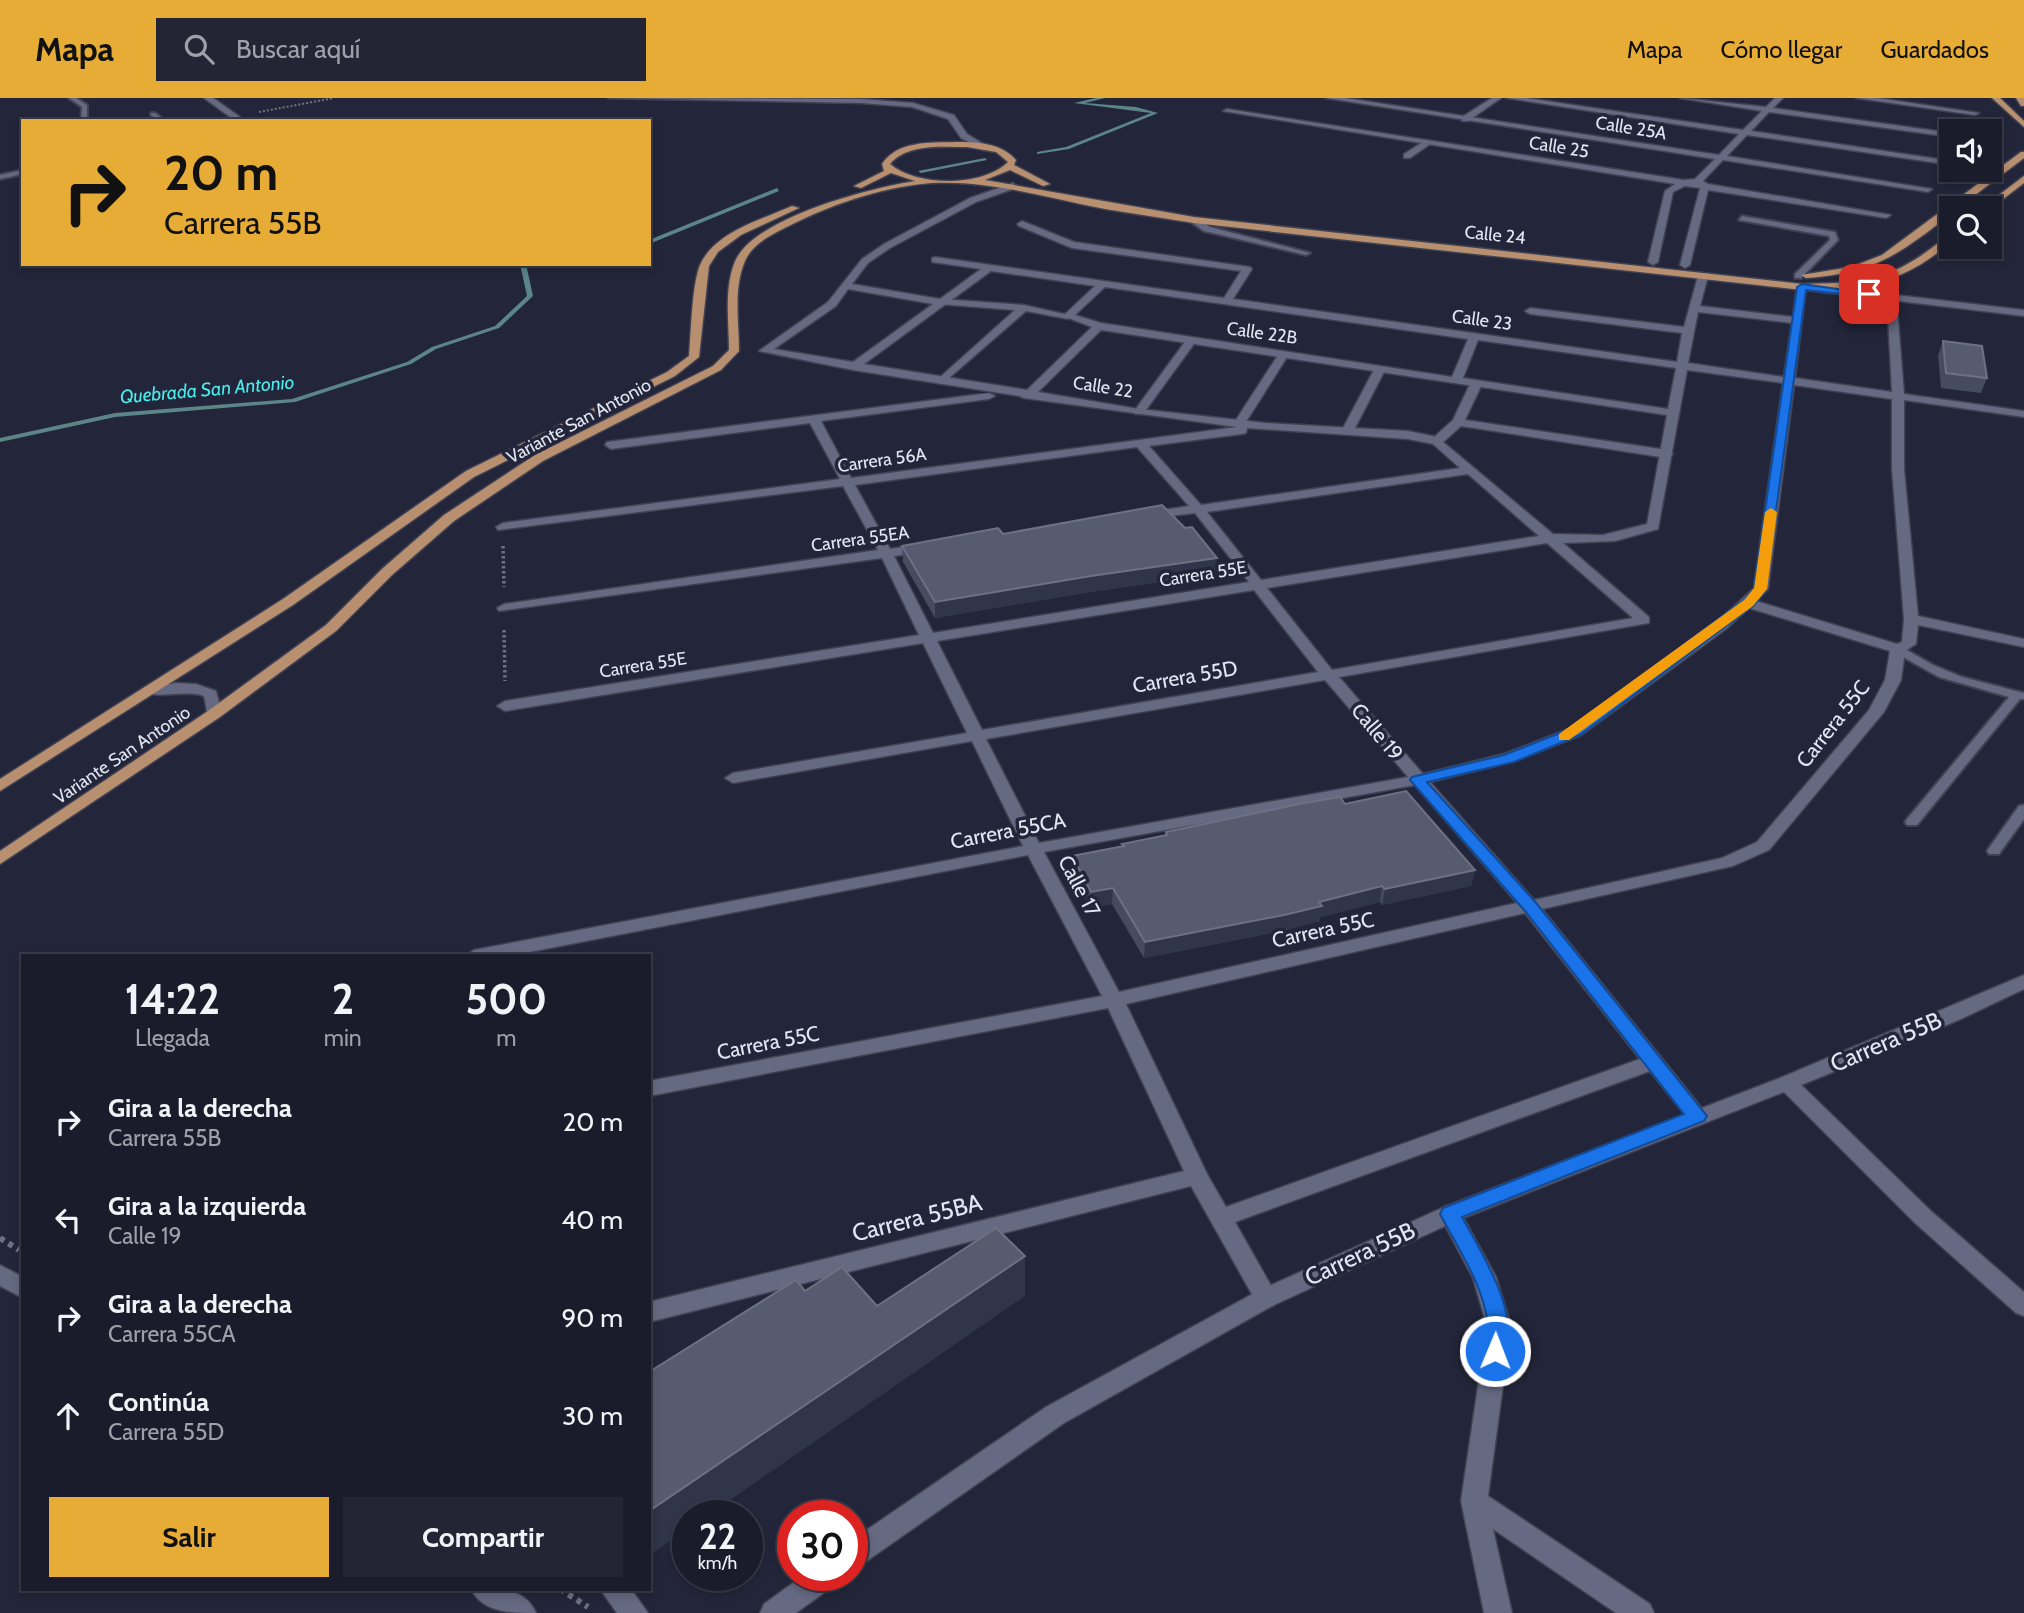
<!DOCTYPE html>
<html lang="es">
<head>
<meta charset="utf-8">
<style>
  body { margin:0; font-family:Cabin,sans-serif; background:#232534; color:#f1f3f6; height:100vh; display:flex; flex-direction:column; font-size:26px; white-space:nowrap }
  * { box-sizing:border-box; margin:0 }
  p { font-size:23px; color:#9fa1a9 }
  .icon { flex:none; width:38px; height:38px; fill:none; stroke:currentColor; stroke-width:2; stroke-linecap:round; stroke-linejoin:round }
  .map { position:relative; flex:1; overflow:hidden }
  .panel { position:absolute; left:21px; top:856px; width:630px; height:637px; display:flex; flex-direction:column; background:#1a1c2c; border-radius:0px; box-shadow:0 4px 10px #0003,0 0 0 2px #383a48 }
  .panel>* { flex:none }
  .hud { position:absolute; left:21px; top:21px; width:630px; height:147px; border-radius:0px; box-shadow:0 4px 10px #0003,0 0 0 2px #383a48; background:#e7ac36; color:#111; overflow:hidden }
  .fabs { position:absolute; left:1939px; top:21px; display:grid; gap:14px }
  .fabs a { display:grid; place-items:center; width:63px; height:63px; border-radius:0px; background:#1a1c2c; box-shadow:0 4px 10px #0003,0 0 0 2px #383a48; font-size:35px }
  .speed { position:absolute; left:672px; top:1402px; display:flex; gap:14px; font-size:35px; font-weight:700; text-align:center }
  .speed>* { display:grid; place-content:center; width:91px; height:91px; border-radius:50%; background:#1a1c2c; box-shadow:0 4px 10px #0003,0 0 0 2px #383a48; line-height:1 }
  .speed small { font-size:18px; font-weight:400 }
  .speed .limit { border:10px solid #d22; background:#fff; color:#111 }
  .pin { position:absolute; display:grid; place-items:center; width:60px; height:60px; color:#fff; margin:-30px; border-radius:14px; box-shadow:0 4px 10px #0006 }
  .me { position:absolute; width:77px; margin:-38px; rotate:1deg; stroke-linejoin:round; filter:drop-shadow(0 0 5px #0008) }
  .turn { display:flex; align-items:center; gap:24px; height:147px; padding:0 28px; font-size:32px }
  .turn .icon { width:91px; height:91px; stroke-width:2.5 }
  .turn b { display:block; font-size:49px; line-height:60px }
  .eta { display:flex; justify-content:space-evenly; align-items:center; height:119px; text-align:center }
  .eta b { font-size:42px; font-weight:700; line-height:49px }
  .cta { display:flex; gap:14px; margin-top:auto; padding:14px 28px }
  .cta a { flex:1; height:80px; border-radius:0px; background:#e7ac36; color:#111; font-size:28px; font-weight:700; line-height:80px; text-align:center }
  .cta a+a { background:#232534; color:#f1f3f6 }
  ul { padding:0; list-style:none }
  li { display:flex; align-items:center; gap:21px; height:98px; padding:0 28px }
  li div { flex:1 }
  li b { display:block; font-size:26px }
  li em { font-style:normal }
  header { display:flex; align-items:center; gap:42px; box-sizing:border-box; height:98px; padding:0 35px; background:#e7ac36; color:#111 }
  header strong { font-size:33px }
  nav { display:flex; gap:38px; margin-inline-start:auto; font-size:24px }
  .search { width:490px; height:63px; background:#232534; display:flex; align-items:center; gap:18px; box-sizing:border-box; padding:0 24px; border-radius:0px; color:#9fa1a9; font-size:26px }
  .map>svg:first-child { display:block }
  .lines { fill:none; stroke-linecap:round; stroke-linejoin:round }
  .stream { fill:#5b8589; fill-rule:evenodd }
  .service-casing { stroke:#404253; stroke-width:4 }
  .pedestrian-casing { stroke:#404253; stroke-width:3 }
  .minor-casing { stroke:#404253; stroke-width:3 }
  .tertiary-casing { stroke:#404253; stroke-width:3 }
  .secondary-casing { stroke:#404253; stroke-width:3 }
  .primary-casing { stroke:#404253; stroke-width:3 }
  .path-far2 { stroke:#6e7182; stroke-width:2; stroke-dasharray:2 2; stroke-linecap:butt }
  .path-far1 { stroke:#6e7182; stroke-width:3.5; stroke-dasharray:2.5 2.5; stroke-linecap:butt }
  .path { stroke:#6e7182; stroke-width:6; stroke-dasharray:5 5; stroke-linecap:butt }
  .service { fill:#656981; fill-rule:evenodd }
  .pedestrian { fill:#656981; fill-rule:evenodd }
  .minor { fill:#656981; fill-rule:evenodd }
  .tertiary { fill:#656981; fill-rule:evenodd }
  .secondary { fill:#656981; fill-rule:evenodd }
  .primary { fill:#b88f6f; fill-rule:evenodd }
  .wall { fill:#474b5f }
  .shaded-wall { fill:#31354a }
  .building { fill:#575b6f; stroke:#6d7183; stroke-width:2 }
  .route { fill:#1a73e8; stroke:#114b97; stroke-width:2 }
  .slow { fill:#f59e0b }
  .labels { text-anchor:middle; stroke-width:7; stroke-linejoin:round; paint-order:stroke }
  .far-street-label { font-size:18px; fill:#e2e5f2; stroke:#23263a }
  .far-water-label { font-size:19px; font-style:italic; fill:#4aebec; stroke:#23263a }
  .street-label { font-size:21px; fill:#e2e5f2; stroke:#23263a }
  .near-street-label { font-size:24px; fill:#e2e5f2; stroke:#23263a }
</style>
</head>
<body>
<header>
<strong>Mapa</strong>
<div class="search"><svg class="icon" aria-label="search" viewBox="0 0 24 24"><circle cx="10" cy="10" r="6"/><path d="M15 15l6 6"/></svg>Buscar aquí</div>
<nav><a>Mapa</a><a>Cómo llegar</a><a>Guardados</a></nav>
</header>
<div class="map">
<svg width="2024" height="1515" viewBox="0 0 2024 1515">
  <rect width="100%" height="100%" fill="#23263a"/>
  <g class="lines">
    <!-- stream -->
    <g class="stream">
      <path d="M1096,0h9l-20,5 51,4 22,6 -89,36 -32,5v-2l29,-5 85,-34 -77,-10z"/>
      <path d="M985,60l2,2 -66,13 -3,-2z"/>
      <path d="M777,90l2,3 -130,53v-4z"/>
      <path d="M520,166h6l7,32 -34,32 -63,21 -25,15 -116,38 -180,15 -115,25v-4l115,-25 177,-14 115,-37 25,-15 63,-21 32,-30z"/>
    </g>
    <!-- service casing -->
    <g class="service-casing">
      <g id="service">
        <path d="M69,0h7l11,7v16h-6l1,-14z"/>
        <path d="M151,15h4l11,8h-7l-8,-6z"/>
        <path d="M23,72v4l-23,5v-4z"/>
        <path d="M1742,118l93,16 3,8 -37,38h-6v-4l35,-34 -1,-4 -90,-16z"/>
        <path d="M1191,120h6l13,9 100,26 -4,2 -102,-24 -13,-9z"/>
        <path d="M1898,547l35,20 29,12 62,16v6h-4l-103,126h-10l-2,-3 2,-3 102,-122 -70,-20 -45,-25 -2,-3z"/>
        <path d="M2024,707v14l-25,35h-10l-2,-3 2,-3 30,-42z"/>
      </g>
    </g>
    <!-- pedestrian casing -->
    <g class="pedestrian-casing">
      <g id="pedestrian">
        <path d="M1492,0h9l-33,23h-6v-4z"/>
        <path d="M1426,42l7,2 -23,16h-6v-4z"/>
        <path d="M942,201l82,6 49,11 -5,3 -42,-8 -84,73 -4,-1v-4l77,-69 -77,-6 -1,-2z"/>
        <path d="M1187,241l9,2 -53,73h-8v-4z"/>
        <path d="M1280,254l9,2 -45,71h-8l-2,-2z"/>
        <path d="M1376,268l10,2 -32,62 -10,3 -2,-3z"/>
        <path d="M1476,283l6,3 -17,36 202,30 6,4 -6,4 -206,-32 -20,18h-8v-6l20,-18 17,-36z"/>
      </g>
    </g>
    <!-- minor casing -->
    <g class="minor-casing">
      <g id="minor">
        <path d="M204,0h9l27,19 -7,2z"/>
        <path d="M1326,0h19l374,57 20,-21 -232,-36h19l217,32 19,-19 -82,-13 86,9 9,-9h8l-10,10 178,25v4l-182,-25 -18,19 200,30v4l-204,-30 -20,21 205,33 -4,3 -205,-32 -20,21 5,3 183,31 -5,3 -178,-28 -18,75 -5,3 -5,-3 20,-77 -15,-2 -12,6 -15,70 -5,3 -5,-3 17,-71 10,-7 -452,-73 4,-2 457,71 11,-1 20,-20z"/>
        <path d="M1856,0h21l102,15 -4,2z"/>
        <path d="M1013,85l3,5 -40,14 -86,46 -22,15 -16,21 88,15 41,-30 -49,-7v-4l3,-1 289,41 17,-27 -169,-23 -53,-22 -2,-2 5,-3 52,21 176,25 2,2 -19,30 444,63 5,-29 -152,-19 -5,-3 5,-3 154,19 14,-51 5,-3 5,3 -8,30 93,11 4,-30 9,-2 -11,93 97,14 -5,-95 9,-2 8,99 120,17v6l-120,-17v69l14,147 106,23v8l-106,-22 -2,19 -11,7 -4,29 -17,32 -115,138 -36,16 -191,43 162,202 3,5 -3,5 -7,3 -7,-3 -40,-50 -415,151 43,76 -4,7 -8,3 -8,-3 -67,-119 -542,136v-20l535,-131 -76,-163 -459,88v-15l453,-85 -74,-141 -519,101h-44l9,-6 549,-104 -51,-105 -239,42 -8,-5 8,-5 234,-40 -44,-90 -418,68 -8,-5 8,-5 414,-66 -37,-77 -383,53 -2,-3 7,-4 374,-54 -35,-64 -345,44 -2,-3 7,-4 337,-44 -30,-56 -199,26 -6,-4 2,-3 382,-49 6,3 -6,3 -168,22 30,57 386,-51 -213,-29 -5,-2 -166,-26 -94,-19 69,-49 34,-43 22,-15 86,-46zM991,173l104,15 -32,30 29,11 -65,63 -163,-26zM1105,189l363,52 -16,38 -351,-54 -26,-8zM848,191l85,15 -80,58 -79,-13 62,-43zM1698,214l94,11 -8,54 -96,-14zM1101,232l566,85 -20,109 -44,11 -50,-1 -116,-97 -29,-6 -142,-8 -127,-14 -101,-17zM1478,242l198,28 -8,41 -205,-31zM1687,272l96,13 -29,205 -37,34 -148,107 -65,25 -81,20 -84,-97 310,-54v-6l-86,-74 52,-2 43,-12zM1794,287l98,14v70l12,150 -2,23 -5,2 -141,-43 12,-12zM1247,330l161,11 25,5 27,24 -259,37 -52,-59 93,-12 4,-1zM1137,349l52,59 -45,7v6l51,-6 54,69 -316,51 -39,-77 29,-4 7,-4 -7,-4 -33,5 -35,-64zM1468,376l71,62 -278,44 -54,-68zM1547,445l86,75 -301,52 -65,-82zM1254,492l64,82 -336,58 -45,-89zM1749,510l141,43 -5,29 -16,30 -112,132 -35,16 -188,42 -104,-118 85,-21 66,-26 146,-107zM1325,582l83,97 -369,66 -53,-104zM1415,687l102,118 -398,89 -75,-140zM1525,815l115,146 -414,148 -19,-33 -81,-170z"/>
        <path d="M1787,978l7,2 137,133 93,81v24l-8,-3 -101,-90 -135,-135 -3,-5 3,-5z"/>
        <path d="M1450,1107l8,3 38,69 15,49 -23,170 162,108 4,9h-38l-123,-84 19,84h-28l-23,-112 26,-175 -14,-48 -34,-64 3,-6z"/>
        <path d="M0,1167l23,12v21l-23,-12z"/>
        <path d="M471,1491c25,0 53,-3 65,24 -25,0 -53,0 -65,-24z"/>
        <path d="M600,1491h31l17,24h-31z"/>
      </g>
    </g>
    <!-- tertiary casing -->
    <g class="tertiary-casing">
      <g id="tertiary">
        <path d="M608,0l253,1 52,4 41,12 13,19 23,14 -7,2 -22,-12 -13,-19 -36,-12 -51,-4z"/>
        <path d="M1802,186l222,26v6l-226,-27v-4z"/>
        <path d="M175,585l21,1 20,7 6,23 -2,3h-12l-4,-21c-18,-7 -49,4 -59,-5l3,-3z"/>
      </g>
    </g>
    <!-- secondary casing -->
    <g class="secondary-casing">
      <g id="secondary">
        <path d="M2024,877v14l-63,30 -167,69 -336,132 -184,85 -210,118 -203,142 -9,4v-29l194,-133 212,-116 184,-83 338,-130z"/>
        <path d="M804,1477h36l-4,9 -40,29h-36l4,-9z"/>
      </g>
    </g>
    <!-- primary casing -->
    <g class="primary-casing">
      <g id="primary">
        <path d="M1992,0h8l24,23v6z"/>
        <path d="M2016,0h8v8h-3z"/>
        <path d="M956,44c22,0 45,1 60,18l-2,5 36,19 -7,2 -33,-16 -25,10 209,37 608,67c66,-1 94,-5 146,-49l3,-1v8c-49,42 -86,47 -149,48l-608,-67c-30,-5 -60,-9 -89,-14 -58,-11 -114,-29 -173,-26 -43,3 -94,19 -133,38 -18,9 -46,20 -54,40 -12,27 -6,62 -6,90l-18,19 -178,91 -89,60 -62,54 -56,56 -116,86 -220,147v-13l208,-140 118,-86 56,-56 62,-54 91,-60 178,-89 16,-16c0,-27 -5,-59 5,-86 16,-46 137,-76 181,-83l-24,-8 -30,15 -7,-2 30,-15 -2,-7c16,-24 48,-21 74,-22zM967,49l29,5 12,10c-25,25 -91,25 -118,2 17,-21 53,-17 77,-17z"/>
        <path d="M2021,54h3v6l-66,50h-7v6c-53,41 -76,59 -145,64l-5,-3 50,-8 31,-12z"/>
        <path d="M2024,78v7l-34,26 -8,-1z"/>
        <path d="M792,108l7,2 -58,27 -23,17 -9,14 -10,91 -24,19 -201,101 -181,128 -293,186v-12l283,-180 183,-128 201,-99 22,-16c2,-22 3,-76 12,-93 16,-32 60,-43 91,-57z"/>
      </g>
    </g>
    <!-- path-far2 -->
    <path class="path-far2" d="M259,14l75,-14"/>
    <!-- path-far1 -->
    <g class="path-far1">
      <path d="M503,448l1,41"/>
      <path d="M504,532l1,51"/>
    </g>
    <!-- path -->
    <g class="path">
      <path d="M0,1140l19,12"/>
      <path d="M560,1491l28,18"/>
    </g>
    <!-- service -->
    <use href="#service" class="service"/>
    <!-- pedestrian -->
    <use href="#pedestrian" class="pedestrian"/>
    <!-- minor -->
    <use href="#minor" class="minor"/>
    <!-- tertiary -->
    <use href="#tertiary" class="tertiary"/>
    <!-- secondary -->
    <use href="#secondary" class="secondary"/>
    <!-- primary -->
    <use href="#primary" class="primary"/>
  </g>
  <!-- wall -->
  <g class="wall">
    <path d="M1943,243l44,37 -6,15 -40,-5 -3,-33z"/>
    <path d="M902,448l313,28 -125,18 -155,26 -32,-56z"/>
    <path d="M1345,706l130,66 -4,16 -89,19 -2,-3 -60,15v4l-38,10 -138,27 -32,-54 -22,4 -19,-36 1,-16 50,-9v-3l43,-9 1,-3z"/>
  </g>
  <!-- shaded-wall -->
  <g class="shaded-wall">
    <path d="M1217,460l-2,16 -125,18 -155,26v-16l156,-26z"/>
    <path d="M1475,772l-4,16 -89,19 3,-16z"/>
    <path d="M1382,788l-2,16 -60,15v4l-38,10 -138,27 1,-16z"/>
    <path d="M1113,790l-1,16 -22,4 1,-16z"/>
    <path d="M1025,1158v40l-318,220h-19v13l-39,26v-44z"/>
  </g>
  <!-- building -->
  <g class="building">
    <path d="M1943,243l39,5 5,32 -41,-5z"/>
    <path d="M1162,407l23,23 7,-1 25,31 -126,18 -156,26 -33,-56 96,-18 5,6z"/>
    <path d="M1406,693l69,79 -90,19 -3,-3 -63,16 3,4 -38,9 -139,27 -32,-54 -22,4 -19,-36 52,-10 -2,-2 45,-9 -1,-3 133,-28 41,-7 5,7z"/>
    <path d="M996,1130l29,28 -376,255v-139l147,-92 9,11 37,-24 35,39z"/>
  </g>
  <!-- route -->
  <path class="route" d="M1802,186l72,10 -5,3 -63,-7 -41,302 -12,14 -173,129 -66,27 -87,20 110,122 170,212 -3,5 -242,96c20,37 61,99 41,140l-8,3 -8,-3c-5,-11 2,-20 1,-32 -4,-39 -30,-77 -48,-111l3,-6 241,-94 -159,-203 -115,-131 2,-3 92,-22 66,-26 174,-129 10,-12 43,-301z"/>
  <!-- slow -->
  <path class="slow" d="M1771,410l6,4 -10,77 -14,17 -184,134h-10v-6l185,-134 10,-12 11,-76z"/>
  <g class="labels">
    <!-- far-street labels -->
    <g class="far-street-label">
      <text transform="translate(1631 30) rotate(9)" y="6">Calle 25A</text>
      <text transform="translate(1559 49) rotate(9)" y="6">Calle 25</text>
      <text transform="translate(1495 137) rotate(6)" y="6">Calle 24</text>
      <text transform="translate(1482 222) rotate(8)" y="6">Calle 23</text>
      <text transform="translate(1262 235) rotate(8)" y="6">Calle 22B</text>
      <text transform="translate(1103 289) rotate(9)" y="6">Calle 22</text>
      <text transform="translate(579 323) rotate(-28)" y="6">Variante San Antonio</text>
      <text transform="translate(882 362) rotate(-8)" y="6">Carrera 56A</text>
      <text transform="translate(860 441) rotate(-8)" y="6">Carrera 55EA</text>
      <text transform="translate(1203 476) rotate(-9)" y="6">Carrera 55E</text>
      <text transform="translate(643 567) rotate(-9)" y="6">Carrera 55E</text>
      <text transform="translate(122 657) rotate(-34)" y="6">Variante San Antonio</text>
    </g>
    <!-- far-water labels -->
    <g class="far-water-label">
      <text transform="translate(207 291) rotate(-5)" y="7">Quebrada San Antonio</text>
    </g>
    <!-- street labels -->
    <g class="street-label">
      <text transform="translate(1185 579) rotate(-10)" y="7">Carrera 55D</text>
      <text transform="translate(1833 626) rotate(-52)" y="7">Carrera 55C</text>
      <text transform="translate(1377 634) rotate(50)" y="7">Calle 19</text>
      <text transform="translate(1008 733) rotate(-11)" y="7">Carrera 55CA</text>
      <text transform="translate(1079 788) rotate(62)" y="7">Calle 17</text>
      <text transform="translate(1323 832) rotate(-12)" y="7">Carrera 55C</text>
      <text transform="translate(768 945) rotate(-11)" y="7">Carrera 55C</text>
    </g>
    <!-- near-street labels -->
    <g class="near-street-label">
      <text transform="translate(1886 944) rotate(-23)" y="8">Carrera 55B</text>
      <text transform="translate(917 1120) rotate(-14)" y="8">Carrera 55BA</text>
      <text transform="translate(1360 1156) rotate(-25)" y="8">Carrera 55B</text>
    </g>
  </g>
</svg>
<div class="fabs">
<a><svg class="icon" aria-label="sound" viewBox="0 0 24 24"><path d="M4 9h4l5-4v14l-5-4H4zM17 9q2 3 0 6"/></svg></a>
<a><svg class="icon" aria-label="search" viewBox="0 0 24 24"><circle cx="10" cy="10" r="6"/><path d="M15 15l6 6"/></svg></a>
</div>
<div class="speed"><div>22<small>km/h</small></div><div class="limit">30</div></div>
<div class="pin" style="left:1869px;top:196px;background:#d93025"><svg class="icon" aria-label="arrive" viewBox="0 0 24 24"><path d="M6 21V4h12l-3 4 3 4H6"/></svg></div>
<svg class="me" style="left:1495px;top:1253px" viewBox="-20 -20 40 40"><circle r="17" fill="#1a73e8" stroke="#fff" stroke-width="3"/><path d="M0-11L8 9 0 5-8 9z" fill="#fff"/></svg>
<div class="hud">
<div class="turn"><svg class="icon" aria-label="right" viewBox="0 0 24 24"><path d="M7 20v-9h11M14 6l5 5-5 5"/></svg><div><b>20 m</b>Carrera 55B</div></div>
</div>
<section class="panel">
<div class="eta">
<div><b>14:22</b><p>Llegada</p></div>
<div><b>2</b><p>min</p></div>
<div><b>500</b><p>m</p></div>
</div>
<ul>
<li><svg class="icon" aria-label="right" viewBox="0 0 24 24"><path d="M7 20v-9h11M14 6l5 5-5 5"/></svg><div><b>Gira a la derecha</b><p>Carrera 55B</p></div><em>20 m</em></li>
<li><svg class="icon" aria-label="left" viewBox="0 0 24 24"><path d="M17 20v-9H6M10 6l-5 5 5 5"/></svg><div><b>Gira a la izquierda</b><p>Calle 19</p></div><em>40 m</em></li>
<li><svg class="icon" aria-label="right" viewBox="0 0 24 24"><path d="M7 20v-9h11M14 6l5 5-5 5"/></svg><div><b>Gira a la derecha</b><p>Carrera 55CA</p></div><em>90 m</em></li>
<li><svg class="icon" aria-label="ahead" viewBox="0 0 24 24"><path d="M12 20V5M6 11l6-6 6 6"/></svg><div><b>Continúa</b><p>Carrera 55D</p></div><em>30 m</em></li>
</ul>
<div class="cta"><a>Salir</a><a>Compartir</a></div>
</section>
</div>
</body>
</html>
